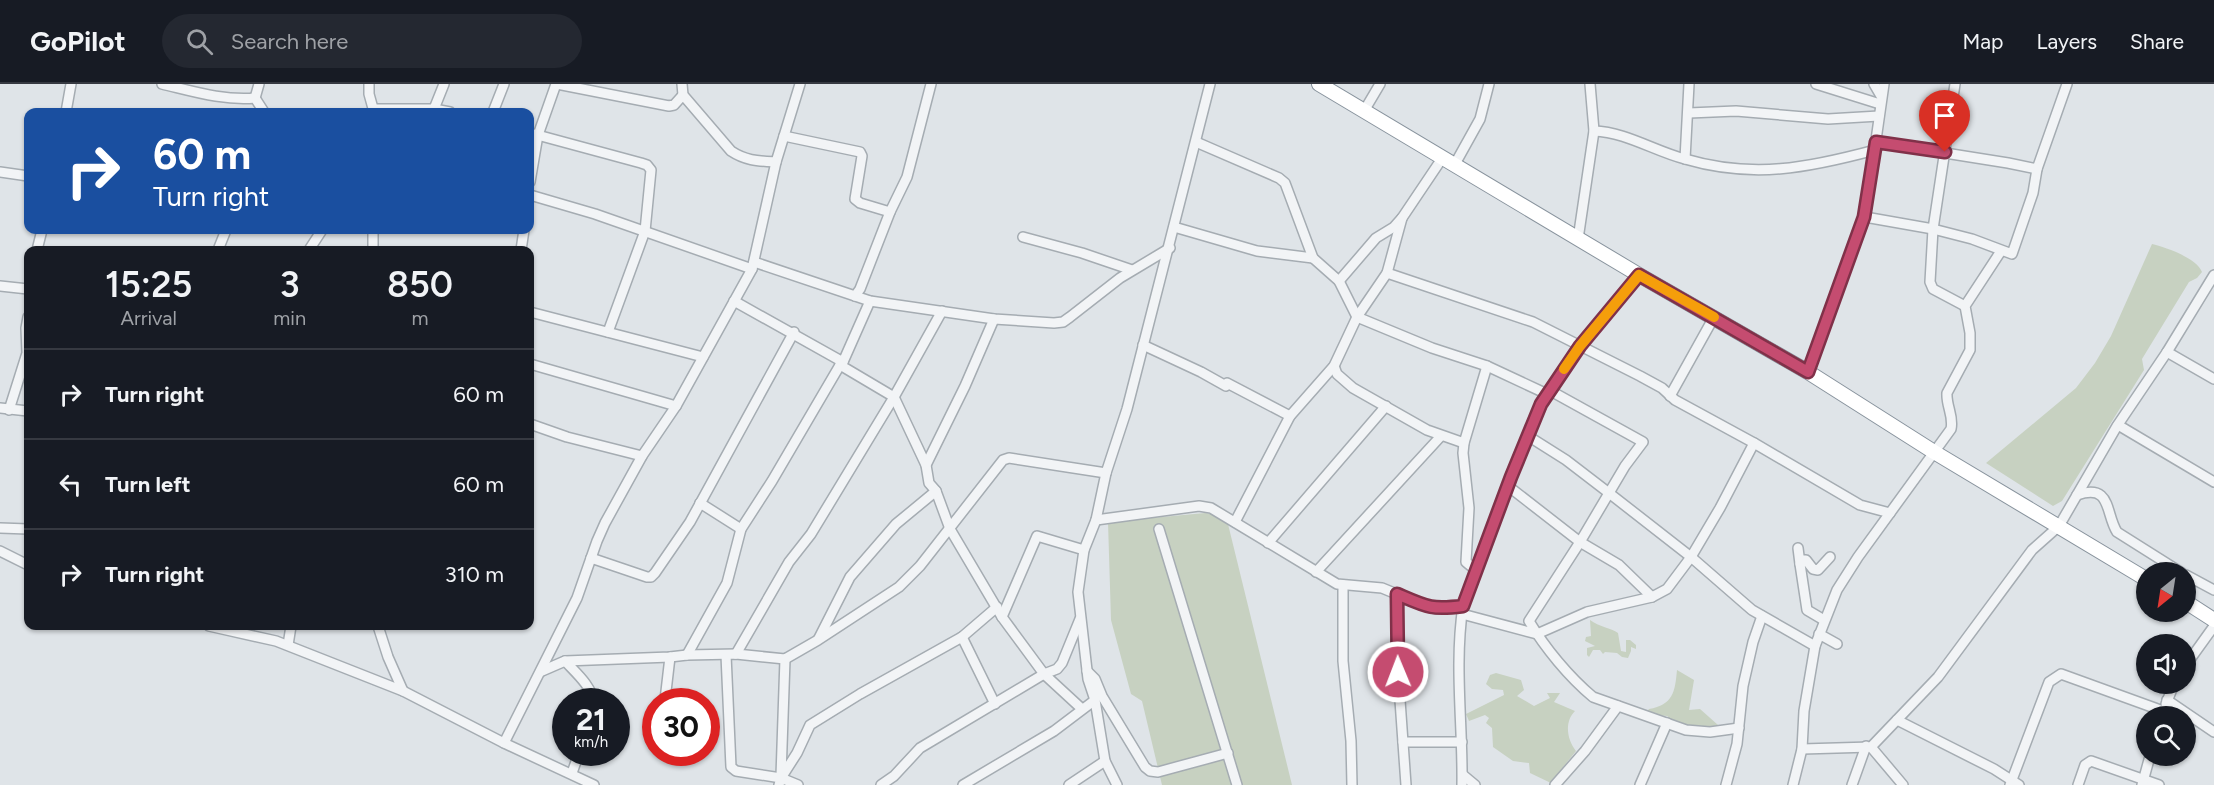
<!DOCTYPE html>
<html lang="en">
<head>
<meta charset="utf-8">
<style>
  body { margin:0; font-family:Figtree,sans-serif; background:#242831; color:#f1f3f6; height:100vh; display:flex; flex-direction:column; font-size:22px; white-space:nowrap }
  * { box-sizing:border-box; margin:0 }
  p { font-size:20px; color:#9ea1a6 }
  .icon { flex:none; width:33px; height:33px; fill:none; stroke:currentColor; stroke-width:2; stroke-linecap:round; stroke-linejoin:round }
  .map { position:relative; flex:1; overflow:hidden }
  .side { position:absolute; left:24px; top:162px; width:510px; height:384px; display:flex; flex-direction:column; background:#171b24; border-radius:12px; box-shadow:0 2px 4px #0004 }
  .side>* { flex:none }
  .guide { position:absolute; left:24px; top:24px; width:510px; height:126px; border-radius:12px; box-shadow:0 2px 4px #0004; background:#1a4fa0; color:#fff; overflow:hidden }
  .needle { width:39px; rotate:210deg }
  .controls { position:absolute; left:2136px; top:478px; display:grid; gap:12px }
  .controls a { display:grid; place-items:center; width:60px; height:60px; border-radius:50%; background:#171b24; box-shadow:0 2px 4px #0004; font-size:30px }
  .speed { position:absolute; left:552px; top:604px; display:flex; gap:12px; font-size:30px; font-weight:700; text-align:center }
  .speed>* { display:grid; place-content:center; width:78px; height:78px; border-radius:50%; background:#171b24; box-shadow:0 2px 4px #0004; line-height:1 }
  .speed small { font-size:15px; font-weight:400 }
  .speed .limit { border:9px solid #d22; background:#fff; color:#111 }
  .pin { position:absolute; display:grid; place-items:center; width:51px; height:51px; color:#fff; margin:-62px -26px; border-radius:50% 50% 50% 0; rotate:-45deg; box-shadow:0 0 6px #0007 }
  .pin .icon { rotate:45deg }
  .me { position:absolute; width:66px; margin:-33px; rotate:359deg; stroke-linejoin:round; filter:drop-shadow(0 0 4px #0008) }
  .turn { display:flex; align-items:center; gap:21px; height:126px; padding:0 30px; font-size:27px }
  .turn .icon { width:78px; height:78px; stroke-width:2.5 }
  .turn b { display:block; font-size:42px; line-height:51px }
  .eta { display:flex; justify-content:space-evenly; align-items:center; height:102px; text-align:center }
  .eta b { font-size:36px; font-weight:600; line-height:42px }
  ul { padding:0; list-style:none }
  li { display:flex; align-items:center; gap:18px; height:90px; padding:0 30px; border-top:2px solid #363941 }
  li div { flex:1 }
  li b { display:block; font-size:22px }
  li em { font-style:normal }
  header { display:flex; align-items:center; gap:36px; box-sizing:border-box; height:84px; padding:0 30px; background:#171b24; border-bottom:2px solid #363941 }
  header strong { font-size:28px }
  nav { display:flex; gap:33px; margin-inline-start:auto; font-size:21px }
  .search { width:420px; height:54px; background:#242831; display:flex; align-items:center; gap:15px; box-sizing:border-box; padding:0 21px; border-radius:33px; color:#9ea1a6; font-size:22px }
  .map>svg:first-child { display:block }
  .green { fill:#c7d1c1 }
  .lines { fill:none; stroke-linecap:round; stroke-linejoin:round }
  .minor-casing { stroke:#a5acb2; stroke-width:12 }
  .highway-casing { stroke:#88939d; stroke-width:16 }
  .minor { stroke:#f2f4f6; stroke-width:9 }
  .highway { stroke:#fff; stroke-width:14 }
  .route-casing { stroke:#803149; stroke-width:15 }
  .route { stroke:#c54c70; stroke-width:10 }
  .slow { stroke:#f59e0b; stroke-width:10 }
</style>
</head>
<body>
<header>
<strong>GoPilot</strong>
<div class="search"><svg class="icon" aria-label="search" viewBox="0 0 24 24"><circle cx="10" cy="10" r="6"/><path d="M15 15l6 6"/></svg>Search here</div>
<nav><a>Map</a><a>Layers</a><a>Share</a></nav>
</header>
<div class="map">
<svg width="2214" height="701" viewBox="0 0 2214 701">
  <rect width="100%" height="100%" fill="#dfe4e8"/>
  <!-- green -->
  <g class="green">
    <path d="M2152,160c13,3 45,14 50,28l-5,6 -8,4 -47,77 2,11 -82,131 -9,5 -67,-43 90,-75 19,-25 16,-27z"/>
    <path d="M1205,429l14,2 8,5 65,265h-130l-20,-84 -11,-7 -20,-74 -3,-98z"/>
    <path d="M1590,536c9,7 21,8 28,13l3,18 5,1v-12h4l6,5v4l-5,-2v4l-3,7 -6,-1 -5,-4 -12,-1 -2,2 -3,-4h-7l-4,7 -2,-2v-7l8,-2 -10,-5 1,-4 5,-1z"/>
    <path d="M1677,586l17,10 -5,30 11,-1 18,16 -16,4 -21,-2 -14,-11 -22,-2 4,-5c24,-4 26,-17 28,-39z"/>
    <path d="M1496,589l25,7 3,10 -7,6 17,10 16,-8 -3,-5h13l-6,9 21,9c-11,11 -8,29 1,40l-20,25 -3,8 -23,-11 -1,-10 -16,-2 -20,-14 -1,-19 -6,-5 3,-5 -4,-3 -16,6 -3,-7 38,-19 -1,-5 -11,-1 -6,-5 4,-9z"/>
  </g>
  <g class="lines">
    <!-- minor casing -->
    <g class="minor-casing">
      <g id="minor">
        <path d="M162,0c30,7 62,17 93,14l9,14"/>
        <path d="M369,0v10l5,18"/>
        <path d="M557,0l112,22 5,-1 9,-10"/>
        <path d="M682,0l1,11 48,56c15,10 28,10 45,11"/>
        <path d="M1816,0l64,20"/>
        <path d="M1874,0l7,12"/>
        <path d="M1955,0l-22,145 -3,53 3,7 32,17"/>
        <path d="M255,14l4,-14"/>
        <path d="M374,25h60l16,3"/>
        <path d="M434,25l10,-25"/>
        <path d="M1364,27l16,-27"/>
        <path d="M66,28l5,-28"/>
        <path d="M493,28l11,-28"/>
        <path d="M1689,29l47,-2 92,8 51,-3"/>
        <path d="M1594,47c32,1 60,20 91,28 68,20 123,9 190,-9"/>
        <path d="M530,49l111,30 6,2 4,5 -6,61 -37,101"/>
        <path d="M784,52l76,16 2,4 -7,43 5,4 30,9"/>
        <path d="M1196,58l83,36 6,5 28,75 26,23 18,36 75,31 55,18 60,28"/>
        <path d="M1876,58l132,21 29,6"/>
        <path d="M1685,75l4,-75"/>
        <path d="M1455,80l25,-45 9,-35"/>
        <path d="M0,88l28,4"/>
        <path d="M530,98l8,-47 18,-51"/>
        <path d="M530,111l65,19 157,55"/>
        <path d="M1865,133l68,12 39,10 40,15 21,-61 4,-24 30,-85"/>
        <path d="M1174,143l83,24 56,7"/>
        <path d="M1023,153l59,16 50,17"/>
        <path d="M1578,155l16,-108 -4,-47"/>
        <path d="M37,166l5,-20"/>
        <path d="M218,166l8,-20"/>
        <path d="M309,166l13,-20"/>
        <path d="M373,166v-20"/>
        <path d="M521,166l3,-20"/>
        <path d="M754,178l116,39 124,18 60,4 9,-1 7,-5 50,-39 50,-30"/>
        <path d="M1387,189l146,49 107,54 22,12 13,12 79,43 106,62 30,8"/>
        <path d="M1339,197l37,-43 18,-11 8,-9 41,-61"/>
        <path d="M0,202l28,3"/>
        <path d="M855,212l5,-7 30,-77 17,-35 24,-93"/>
        <path d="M734,217l109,61 -3,3 54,32 32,68 3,18 7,8 14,38 52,88 42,57 38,35"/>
        <path d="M530,228l173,45"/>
        <path d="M1143,261l58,27 25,14 1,-3 63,33"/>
        <path d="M2167,268l47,27"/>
        <path d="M843,278l27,-61"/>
        <path d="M530,280l146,42"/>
        <path d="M1334,282l3,8 16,14 74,42 37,13"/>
        <path d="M1808,288l57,-155 19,-133"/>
        <path d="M1549,306l94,52 -18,24 -45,76 -51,79c16,27 40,56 64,76l93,33 24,2 29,-4"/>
        <path d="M1670,312l44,-79"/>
        <path d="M0,324l28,3"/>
        <path d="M9,326l18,-57 -1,-25 2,-11"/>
        <path d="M530,340l37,13 75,19"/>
        <path d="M2118,341l96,57"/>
        <path d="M1528,352l38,24 43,33 82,64 61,53 63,36"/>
        <path d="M926,381l39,-79 29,-67"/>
        <path d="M1508,402l72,56 39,23 33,32"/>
        <path d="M2077,411c35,-12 28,18 40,37l65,41"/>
        <path d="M700,419l41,26"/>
        <path d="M1096,436l103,-14 12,2 126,76 45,4 46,19 10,2 25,-3"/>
        <path d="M1235,438l55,-106 44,-50 23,-49 30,-44 15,-55"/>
        <path d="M0,444l28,1"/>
        <path d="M1159,445l78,256"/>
        <path d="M1268,459l118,-137"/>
        <path d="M1798,464l2,16"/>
        <path d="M0,467l28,14"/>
        <path d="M591,474l56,19h4l4,-4 35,-51 104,-190"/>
        <path d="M1477,487l-11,-9 3,-54 -6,-55 1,-10 23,-77"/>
        <path d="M1316,488l125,-136"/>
        <path d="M2186,491l28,15"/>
        <path d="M1343,501v76l8,80 1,44"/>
        <path d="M1397,510l1,78 8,113"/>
        <path d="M1462,530l75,20 50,-22 65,-15 15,-8 24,-32 29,-49 34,-65"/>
        <path d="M1002,533l35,-81 47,14"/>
        <path d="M1824,536l-17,-10 -7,-46 3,-4h3l7,9 5,1 12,-13"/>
        <path d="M209,542l67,15 127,50 101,52 90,42"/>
        <path d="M378,542l10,31 15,34"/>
        <path d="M1819,550l18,10"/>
        <path d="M962,553l33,67"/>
        <path d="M819,554l31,-61 46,-53 40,-33"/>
        <path d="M288,561l3,-19"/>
        <path d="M736,570l53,-92 22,-28 83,-137 48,-86"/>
        <path d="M687,571l40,-72 14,-54 31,-48 68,-116"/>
        <path d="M726,571l5,112 5,4 45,7 17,7"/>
        <path d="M565,577c9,10 28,26 28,41"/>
        <path d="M2186,581l28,-39"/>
        <path d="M542,587l23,-10 105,-4 17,-2 49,-1 49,5 33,-19 81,-53 21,-21 83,-106 6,-2 97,15"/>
        <path d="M1087,587l8,8 7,17 43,71 5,4 8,1 70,-19"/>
        <path d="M665,616l5,-43"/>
        <path d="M2167,616l47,32"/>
        <path d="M2166,620l8,-20"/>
        <path d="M1897,636l97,49 25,16"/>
        <path d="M1403,658h59"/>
        <path d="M504,659l73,-145 20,-57 8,-18 37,-67 34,-50 76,-137 24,-107 24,-78"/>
        <path d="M1871,663l67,-70 94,-127 27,-24 58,-100 50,-74 47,-77"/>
        <path d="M1802,665l69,-2 32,38"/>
        <path d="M572,689l7,-20"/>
        <path d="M1463,691l12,10"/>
        <path d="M781,692l4,-117"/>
        <path d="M779,701l2,-7 16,-25 13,-28 50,-31 102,-57 35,-30"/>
        <path d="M881,701l13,-9 26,-28 124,-74 13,-5 5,-6 18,-44"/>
        <path d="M963,701l91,-54 41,-31"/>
        <path d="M1069,701l36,-24"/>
        <path d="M1117,701l-12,-24 -10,-61 -7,-21 -10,-87 6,-42 12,-30 10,-47 21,-64 83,-325"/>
        <path d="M1462,701c1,-59 -8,-120 1,-179l48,-129 30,-73 39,-58 59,-71"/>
        <path d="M1555,701l30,-34 33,-45"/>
        <path d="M1640,701l27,-62"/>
        <path d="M1726,701l11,-41 6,-58 10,-44 9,-26"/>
        <path d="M1793,701l9,-36 2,-38 11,-65 22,-56 21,-33 93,-128c3,-13 -5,-23 -4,-36l23,-43v-17l-5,-27 36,-55"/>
        <path d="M1852,701l14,-39"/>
        <path d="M2010,701l39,-103 12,-8 102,37"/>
        <path d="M2078,701l7,-20 6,-4 68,24"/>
        <path d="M2142,701l8,-29"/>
      </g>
    </g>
    <!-- highway casing -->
    <g class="highway-casing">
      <g id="highway">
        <path d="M1319,0l320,191 169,97 126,80 212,127"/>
        <path d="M2186,518l28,18"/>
      </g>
    </g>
    <!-- minor -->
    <use href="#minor" class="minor"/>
    <!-- highway -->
    <use href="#highway" class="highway"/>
  </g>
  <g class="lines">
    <!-- route casing -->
    <g class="route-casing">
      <path id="route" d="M1398,588l-1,-78c30,13 34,16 66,12l48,-129 30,-73 39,-58 59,-71 169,97 56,-155 12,-75 69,10"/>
    </g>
    <!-- route -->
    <use href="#route" class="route"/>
    <!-- slow -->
    <path class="slow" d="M1564,285l16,-23 59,-71 75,42"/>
  </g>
</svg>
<div class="controls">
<a><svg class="needle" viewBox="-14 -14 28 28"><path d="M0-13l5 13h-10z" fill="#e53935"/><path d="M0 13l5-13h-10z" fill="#9ea1a6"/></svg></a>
<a><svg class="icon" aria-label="sound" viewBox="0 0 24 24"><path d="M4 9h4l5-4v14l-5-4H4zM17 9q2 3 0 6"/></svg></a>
<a><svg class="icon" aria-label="search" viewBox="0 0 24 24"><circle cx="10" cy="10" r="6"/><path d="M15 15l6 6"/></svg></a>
</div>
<div class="speed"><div>21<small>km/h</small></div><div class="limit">30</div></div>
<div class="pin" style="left:1945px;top:68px;background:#d93025"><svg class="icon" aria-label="arrive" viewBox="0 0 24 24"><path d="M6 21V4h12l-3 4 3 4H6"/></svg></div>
<svg class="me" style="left:1398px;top:588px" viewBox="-20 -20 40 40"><circle r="17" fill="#c54c70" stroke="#fff" stroke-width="3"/><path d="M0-11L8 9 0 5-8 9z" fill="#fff"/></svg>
<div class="guide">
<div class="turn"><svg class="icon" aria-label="right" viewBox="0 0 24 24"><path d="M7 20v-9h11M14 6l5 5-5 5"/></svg><div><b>60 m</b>Turn right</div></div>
</div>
<section class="side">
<div class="eta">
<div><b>15:25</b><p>Arrival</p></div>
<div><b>3</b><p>min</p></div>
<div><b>850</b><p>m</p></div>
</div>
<ul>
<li><svg class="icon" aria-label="right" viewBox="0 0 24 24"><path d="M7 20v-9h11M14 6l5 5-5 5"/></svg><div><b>Turn right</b></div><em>60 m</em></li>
<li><svg class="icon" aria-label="left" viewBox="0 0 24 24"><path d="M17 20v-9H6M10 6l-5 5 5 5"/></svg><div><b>Turn left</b></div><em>60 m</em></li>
<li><svg class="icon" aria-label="right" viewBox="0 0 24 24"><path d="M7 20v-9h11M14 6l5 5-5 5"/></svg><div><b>Turn right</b></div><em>310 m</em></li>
</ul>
</section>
</div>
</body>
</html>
